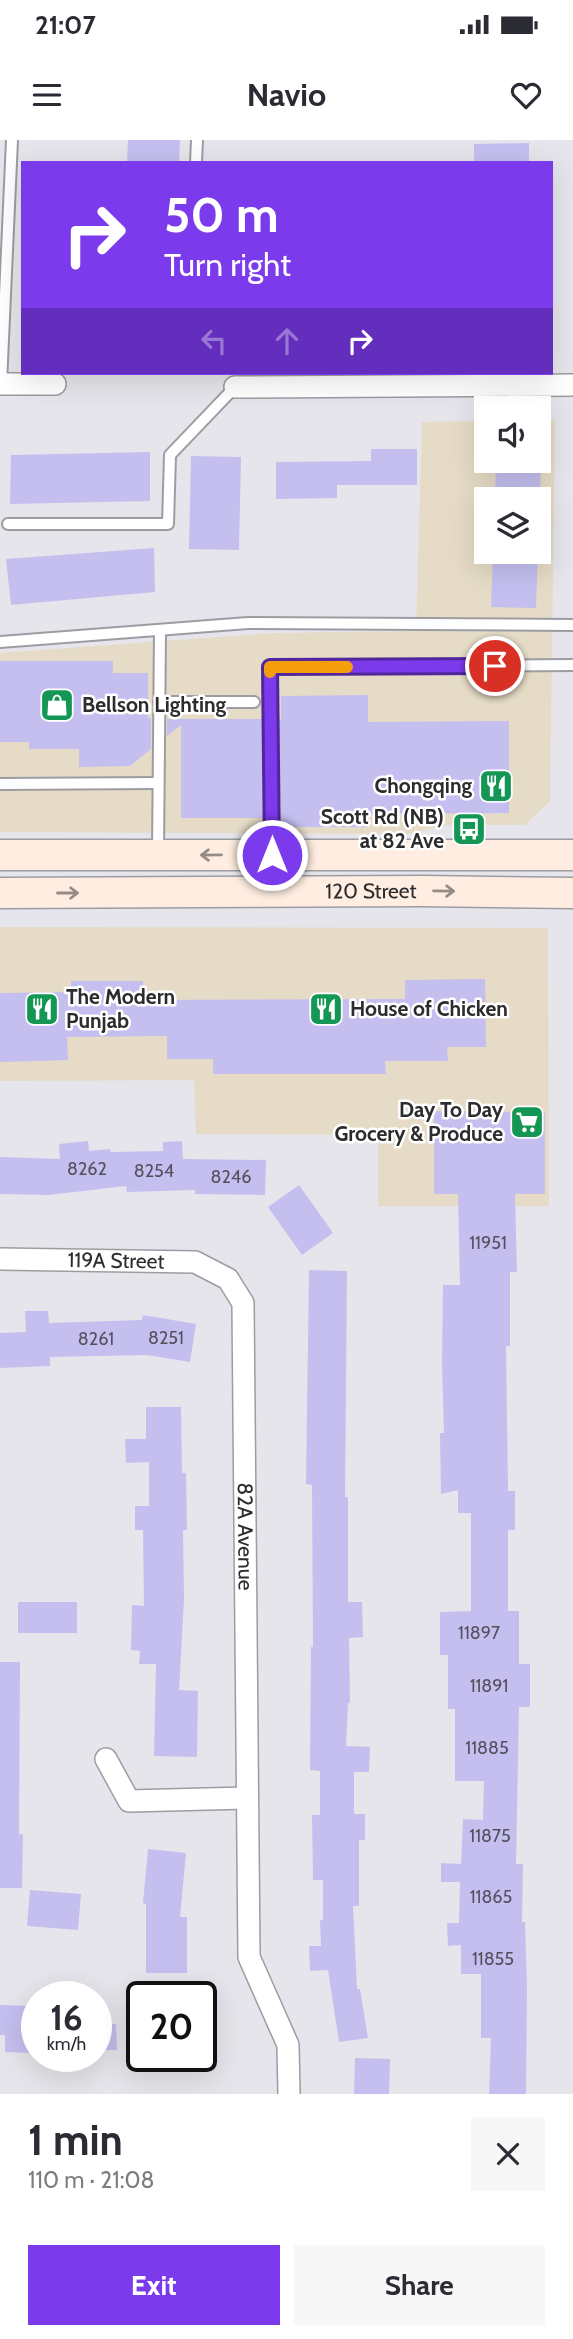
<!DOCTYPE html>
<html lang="en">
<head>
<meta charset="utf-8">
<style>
  body { margin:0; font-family:Cabin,sans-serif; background:#f7f7f7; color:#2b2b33; height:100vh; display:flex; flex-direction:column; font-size:26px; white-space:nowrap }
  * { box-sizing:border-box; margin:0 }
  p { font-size:23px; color:#7c7c81 }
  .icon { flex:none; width:38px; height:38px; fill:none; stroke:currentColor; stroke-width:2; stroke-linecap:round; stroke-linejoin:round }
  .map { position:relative; height:1954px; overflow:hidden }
  .side { display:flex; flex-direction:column; background:#fff; flex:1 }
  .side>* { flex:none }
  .top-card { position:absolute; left:21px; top:21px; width:532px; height:214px; border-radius:0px; box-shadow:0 7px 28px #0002; background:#7c3aed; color:#fff; overflow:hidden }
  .controls { position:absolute; left:474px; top:256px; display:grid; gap:14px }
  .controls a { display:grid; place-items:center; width:77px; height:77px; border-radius:0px; background:#fff; box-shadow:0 7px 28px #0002; font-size:35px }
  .speed { position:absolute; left:21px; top:1841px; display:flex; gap:14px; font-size:35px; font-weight:700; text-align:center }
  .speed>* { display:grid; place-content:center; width:91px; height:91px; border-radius:50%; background:#fff; box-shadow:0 7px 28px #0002; line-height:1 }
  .speed small { font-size:18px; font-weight:400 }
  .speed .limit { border:4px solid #111; border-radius:10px; background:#fff; color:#111 }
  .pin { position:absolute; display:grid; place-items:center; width:60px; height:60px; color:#fff; margin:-30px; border:4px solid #fff; border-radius:50%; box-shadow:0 2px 7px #0007 }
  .me { position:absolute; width:77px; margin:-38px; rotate:0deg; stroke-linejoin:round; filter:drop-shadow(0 0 5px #0008) }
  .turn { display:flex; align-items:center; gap:24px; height:147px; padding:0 28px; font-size:32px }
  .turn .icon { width:91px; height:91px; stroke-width:2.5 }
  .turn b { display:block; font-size:49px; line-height:60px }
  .lanes { display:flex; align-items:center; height:66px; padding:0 28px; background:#0003; justify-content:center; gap:35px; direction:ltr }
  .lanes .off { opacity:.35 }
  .round { display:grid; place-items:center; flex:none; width:74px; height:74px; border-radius:0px; background:#f7f7f7 }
  .head { display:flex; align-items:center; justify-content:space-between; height:119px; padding:0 28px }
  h1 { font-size:42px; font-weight:700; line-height:52px }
  .button { display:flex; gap:14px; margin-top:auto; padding:14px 28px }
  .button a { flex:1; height:80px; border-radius:0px; background:#7c3aed; color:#fff; font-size:28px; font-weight:700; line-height:80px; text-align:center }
  .button a+a { background:#f7f7f7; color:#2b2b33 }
  .status { display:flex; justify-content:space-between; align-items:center; height:49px; padding:0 35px; background:#fff; direction:ltr }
  .status svg { height:19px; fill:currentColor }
  header { display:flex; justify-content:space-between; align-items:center; height:91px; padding:0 28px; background:#fff; font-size:32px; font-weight:700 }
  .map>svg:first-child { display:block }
  .commercial { fill:#e5dbc6; fill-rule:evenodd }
  .building { fill:#c5bff0 }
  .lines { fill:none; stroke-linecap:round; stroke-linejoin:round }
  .service-casing { stroke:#9c9ca2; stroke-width:14 }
  .minor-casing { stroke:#9c9ca2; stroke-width:24 }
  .secondary-casing { stroke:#9c9ca2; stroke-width:33 }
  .service { stroke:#fff; stroke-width:10 }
  .minor { stroke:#fff; stroke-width:21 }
  .secondary { stroke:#feede0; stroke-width:30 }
  .oneway { stroke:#958c87 }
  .route-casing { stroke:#51269a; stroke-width:18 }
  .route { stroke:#7c3aed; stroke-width:12 }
  .slow { stroke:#f59e0b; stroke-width:12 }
  .labels { text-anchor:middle; stroke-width:5; stroke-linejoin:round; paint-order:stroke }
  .number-label { font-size:18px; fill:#52515e }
  .poi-label { font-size:21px; font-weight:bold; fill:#2c2c2e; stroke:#fff; text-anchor:start }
  .street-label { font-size:21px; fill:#2c2c2e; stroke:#fff }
</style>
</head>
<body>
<div class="status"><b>21:07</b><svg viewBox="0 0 49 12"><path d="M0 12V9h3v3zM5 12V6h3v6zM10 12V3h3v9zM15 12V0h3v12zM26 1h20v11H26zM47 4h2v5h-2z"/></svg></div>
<header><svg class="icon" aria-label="menu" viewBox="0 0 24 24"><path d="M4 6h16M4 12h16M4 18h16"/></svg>Navio<svg class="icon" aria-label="heart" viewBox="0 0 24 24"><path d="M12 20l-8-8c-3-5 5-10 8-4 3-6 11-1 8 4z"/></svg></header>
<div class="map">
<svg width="573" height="1954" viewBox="0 0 573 1954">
  <rect width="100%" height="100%" fill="#e5e5eb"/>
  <!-- commercial -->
  <g class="commercial">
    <path d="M539,280h16l-5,381 -25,24h-77l-41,9 -407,-2v-179l272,-20 144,-2 6,-209 64,-1v39h53zM486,359h53v52h-53z"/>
    <path d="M0,787l548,1 1,278h-171v-71l-182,-1 -2,-54 -194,1z"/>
  </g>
  <!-- building -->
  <g class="building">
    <path d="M128,0h52l-1,23h-52z"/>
    <path d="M529,3v20h-55v-19z"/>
    <path d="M371,309h46v36h-80v13l-61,1v-37l95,-1z"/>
    <path d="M150,312v49l-140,3 1,-49z"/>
    <path d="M191,316l50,1 -2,93 -50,-1z"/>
    <path d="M496,320h45l-1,39h-45z"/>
    <path d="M154,408l1,44 -144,13 -5,-46z"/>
    <path d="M493,411h45l-2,57 -45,-1z"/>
    <path d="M0,521h113v12h35v45h3v31l-21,17 -51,1v-18h-50v-7h-29z"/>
    <path d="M368,555v27l141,-1v92l-141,1v13h-87l-3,-108h3v-23z"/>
    <path d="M167,579h96l1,99h-83v-93l-14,11z"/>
    <path d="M485,839l1,68h-39l1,14h-63l1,13h-173v-15h-46v-23l-100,1 1,23 -68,2v-69l71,-1v-11h72v19l262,-1v-19z"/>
    <path d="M434,971l111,1v82h-30l2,78h-7v74h-4l2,145h7v39h-7v81h11v53h11v43h-11l-3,157h7l-1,58h3l2,67 -1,105h-37l2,-56h-10v-64h-20v-29l-13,1 -1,-23h12l1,-41h-19v-19l20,1 2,-45 20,1 1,-39h-29v-72h-7v-54h-8v-43l31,-1v-98h-13v-23l-17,4 -1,-61h4l-2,-69 1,-79h17l-2,-91h-24z"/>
    <path d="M88,1001l1,10 21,-2 1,3 52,-1v-9l19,-1 1,18 83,1 -1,35 -70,-1v-4l-68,2 -1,-6 -77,9 -49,-1v-37l60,2 -1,-15z"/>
    <path d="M299,1045l34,48 -31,22 -34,-48z"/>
    <path d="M309,1130l38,1 -2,226h3v105h14l1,35 -14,1 1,65h-2l-2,43 24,1 -1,25h-15v42h11v26h-6v66h-6l4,83h3l8,49 -29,4 -11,-72 -18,1 -1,-25h12l-1,-26h3v-40h-10l-1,-65h8v-44l-10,-1 1,-123h2l-1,-162 -6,-1z"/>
    <path d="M25,1171h23l1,12 93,-3 1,-5 53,9 -6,38 -43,-7 -97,2v9l-50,2v-35l26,-1z"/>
    <path d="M146,1267h35l1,66h4l1,57h-4l1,70 -5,90 19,1 -1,66 -43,-1 2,-92h-17l1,-13 -9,-1 1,-45 12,1 -1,-76h-8v-24h14v-44l-23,1 -1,-24h21z"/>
    <rect x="18" y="1462" width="59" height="31"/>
    <path d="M0,1522h20l-1,172h4l-1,54h-22z"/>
    <path d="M148,1709l38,4 -6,64h7v56h-41v-69l-3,-1z"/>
    <path d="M30,1750l51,4 -3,36 -51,-4z"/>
    <path d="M0,1865l34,1 -1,47 -28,-1v-17h-5z"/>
    <path d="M96,1884h20l1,26h-21z"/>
    <path d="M355,1918l35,1 -1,35h-35z"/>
  </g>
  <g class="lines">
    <!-- service casing -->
    <g class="service-casing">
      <g id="service">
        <path d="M196,23l1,-23"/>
        <path d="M1,244l11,-244"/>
        <path d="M8,384h160l2,-69 65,-68"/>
        <path d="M0,502l248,-19 325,2"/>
        <path d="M159,562h95"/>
        <path d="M0,644l158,-1"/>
        <path d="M272,712l-2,-185 303,-2"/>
        <path d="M158,713l2,-223"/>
      </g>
    </g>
    <!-- minor casing -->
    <g class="minor-casing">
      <g id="minor">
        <path d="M0,244h55"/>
        <path d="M235,247l338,-2"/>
        <path id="s1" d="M0,1119l195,3 33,17 15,24 6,654 39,88 1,49"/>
        <path d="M106,1619l23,42 117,-3"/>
      </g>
    </g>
    <!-- secondary casing -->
    <g class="secondary-casing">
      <g id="secondary">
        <path d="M0,715h573"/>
        <path id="s2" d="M0,753l423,-2 150,2"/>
      </g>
    </g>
    <!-- service -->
    <use href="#service" class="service"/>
    <!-- minor -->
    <use href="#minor" class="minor"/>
    <!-- secondary -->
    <use href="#secondary" class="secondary"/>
  </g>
  <!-- one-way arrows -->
  <defs><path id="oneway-shaft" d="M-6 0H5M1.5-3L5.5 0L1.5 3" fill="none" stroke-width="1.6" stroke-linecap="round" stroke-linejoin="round" transform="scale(1.75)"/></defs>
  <g class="oneway">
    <use href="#oneway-shaft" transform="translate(211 715) rotate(179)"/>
    <use href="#oneway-shaft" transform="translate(444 751) rotate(1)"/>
    <use href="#oneway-shaft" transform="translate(68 753)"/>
  </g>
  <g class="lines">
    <!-- route casing -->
    <g class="route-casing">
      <path id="route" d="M272,715l-2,-188 225,-1"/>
    </g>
    <!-- route -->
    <use href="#route" class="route"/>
    <!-- slow -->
    <path class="slow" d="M270,532v-5h77"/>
  </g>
  <!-- icons -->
  <defs>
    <g id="shop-square" transform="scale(1.75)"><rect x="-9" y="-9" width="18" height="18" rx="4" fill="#149654" stroke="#fff"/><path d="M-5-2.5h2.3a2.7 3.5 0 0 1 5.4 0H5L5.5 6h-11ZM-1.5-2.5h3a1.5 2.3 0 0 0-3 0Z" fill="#fff"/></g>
    <g id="restaurant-square" transform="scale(1.75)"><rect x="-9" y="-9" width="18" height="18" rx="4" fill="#149654" stroke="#fff"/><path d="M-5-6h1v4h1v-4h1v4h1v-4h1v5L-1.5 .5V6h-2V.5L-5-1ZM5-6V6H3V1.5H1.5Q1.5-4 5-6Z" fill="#fff"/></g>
    <g id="bus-square" transform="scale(1.75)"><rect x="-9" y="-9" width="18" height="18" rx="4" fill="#149654" stroke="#fff"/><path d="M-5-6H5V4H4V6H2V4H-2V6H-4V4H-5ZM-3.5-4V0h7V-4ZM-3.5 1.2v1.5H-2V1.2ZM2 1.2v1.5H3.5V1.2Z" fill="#fff"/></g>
    <g id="supermarket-square" transform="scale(1.75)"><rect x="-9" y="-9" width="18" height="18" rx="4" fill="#149654" stroke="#fff"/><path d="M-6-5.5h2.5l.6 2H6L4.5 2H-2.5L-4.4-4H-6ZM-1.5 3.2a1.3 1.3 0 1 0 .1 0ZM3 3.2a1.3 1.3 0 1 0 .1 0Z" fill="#fff"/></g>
  </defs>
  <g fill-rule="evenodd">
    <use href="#shop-square" x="57" y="565"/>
    <use href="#restaurant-square" x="496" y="646"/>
    <use href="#bus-square" x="469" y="689"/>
    <use href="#restaurant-square" x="42" y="869"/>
    <use href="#restaurant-square" x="326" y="869"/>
    <use href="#supermarket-square" x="527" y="982"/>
  </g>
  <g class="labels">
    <!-- number labels -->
    <g class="number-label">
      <text x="87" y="1035">8262</text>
      <text x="154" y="1037">8254</text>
      <text x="231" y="1043">8246</text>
      <text x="488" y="1109">11951</text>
      <text x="166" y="1204">8251</text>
      <text x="96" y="1205">8261</text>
      <text x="479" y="1499">11897</text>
      <text x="489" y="1552">11891</text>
      <text x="487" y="1614">11885</text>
      <text x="490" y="1702">11875</text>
      <text x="491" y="1763">11865</text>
      <text x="493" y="1825">11855</text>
    </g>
    <!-- poi labels -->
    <g class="poi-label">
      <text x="82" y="572">Bellson Lighting</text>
      <text x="472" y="653" text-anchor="end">Chongqing</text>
      <text x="444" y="684" text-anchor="end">Scott Rd (NB)<tspan x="444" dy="24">at 82 Ave</tspan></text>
      <text x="66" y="864">The Modern<tspan x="66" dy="24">Punjab</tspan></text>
      <text x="350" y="876">House of Chicken</text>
      <text x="503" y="977" text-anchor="end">Day To Day<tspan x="503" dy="24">Grocery &amp; Produce</tspan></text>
    </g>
    <!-- street labels -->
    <g class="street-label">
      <text dy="7" stroke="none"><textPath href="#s2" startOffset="371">120 Street</textPath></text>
      <text dy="7" stroke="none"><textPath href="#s1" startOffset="116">119A Street</textPath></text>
      <text dy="7" stroke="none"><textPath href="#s1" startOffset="494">82A Avenue</textPath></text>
    </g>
  </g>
</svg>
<div class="controls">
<a><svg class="icon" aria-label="sound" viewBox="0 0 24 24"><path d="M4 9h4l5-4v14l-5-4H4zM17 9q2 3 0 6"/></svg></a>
<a><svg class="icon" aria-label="layers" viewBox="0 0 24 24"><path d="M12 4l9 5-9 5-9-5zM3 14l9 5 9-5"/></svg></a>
</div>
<div class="speed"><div>16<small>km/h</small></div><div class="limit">20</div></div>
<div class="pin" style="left:495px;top:526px;background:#d93025"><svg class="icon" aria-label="arrive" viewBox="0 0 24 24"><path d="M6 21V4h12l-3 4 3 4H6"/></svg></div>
<svg class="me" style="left:272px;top:715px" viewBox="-20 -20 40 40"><circle r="17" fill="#7c3aed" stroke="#fff" stroke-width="3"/><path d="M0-11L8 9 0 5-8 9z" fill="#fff"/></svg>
<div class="top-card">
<div class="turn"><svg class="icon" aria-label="right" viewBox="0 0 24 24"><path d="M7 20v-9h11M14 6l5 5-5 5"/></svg><div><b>50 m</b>Turn right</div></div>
<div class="lanes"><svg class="icon off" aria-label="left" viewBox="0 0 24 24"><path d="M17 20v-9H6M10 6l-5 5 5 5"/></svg><svg class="icon off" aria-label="ahead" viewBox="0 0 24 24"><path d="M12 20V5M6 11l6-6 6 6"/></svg><svg class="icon" aria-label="right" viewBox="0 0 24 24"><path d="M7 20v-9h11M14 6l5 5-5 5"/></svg></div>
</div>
</div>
<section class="side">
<div class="head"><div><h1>1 min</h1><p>110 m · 21:08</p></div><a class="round"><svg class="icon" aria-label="close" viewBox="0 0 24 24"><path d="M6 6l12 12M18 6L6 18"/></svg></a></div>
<div class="button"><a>Exit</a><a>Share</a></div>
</section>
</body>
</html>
